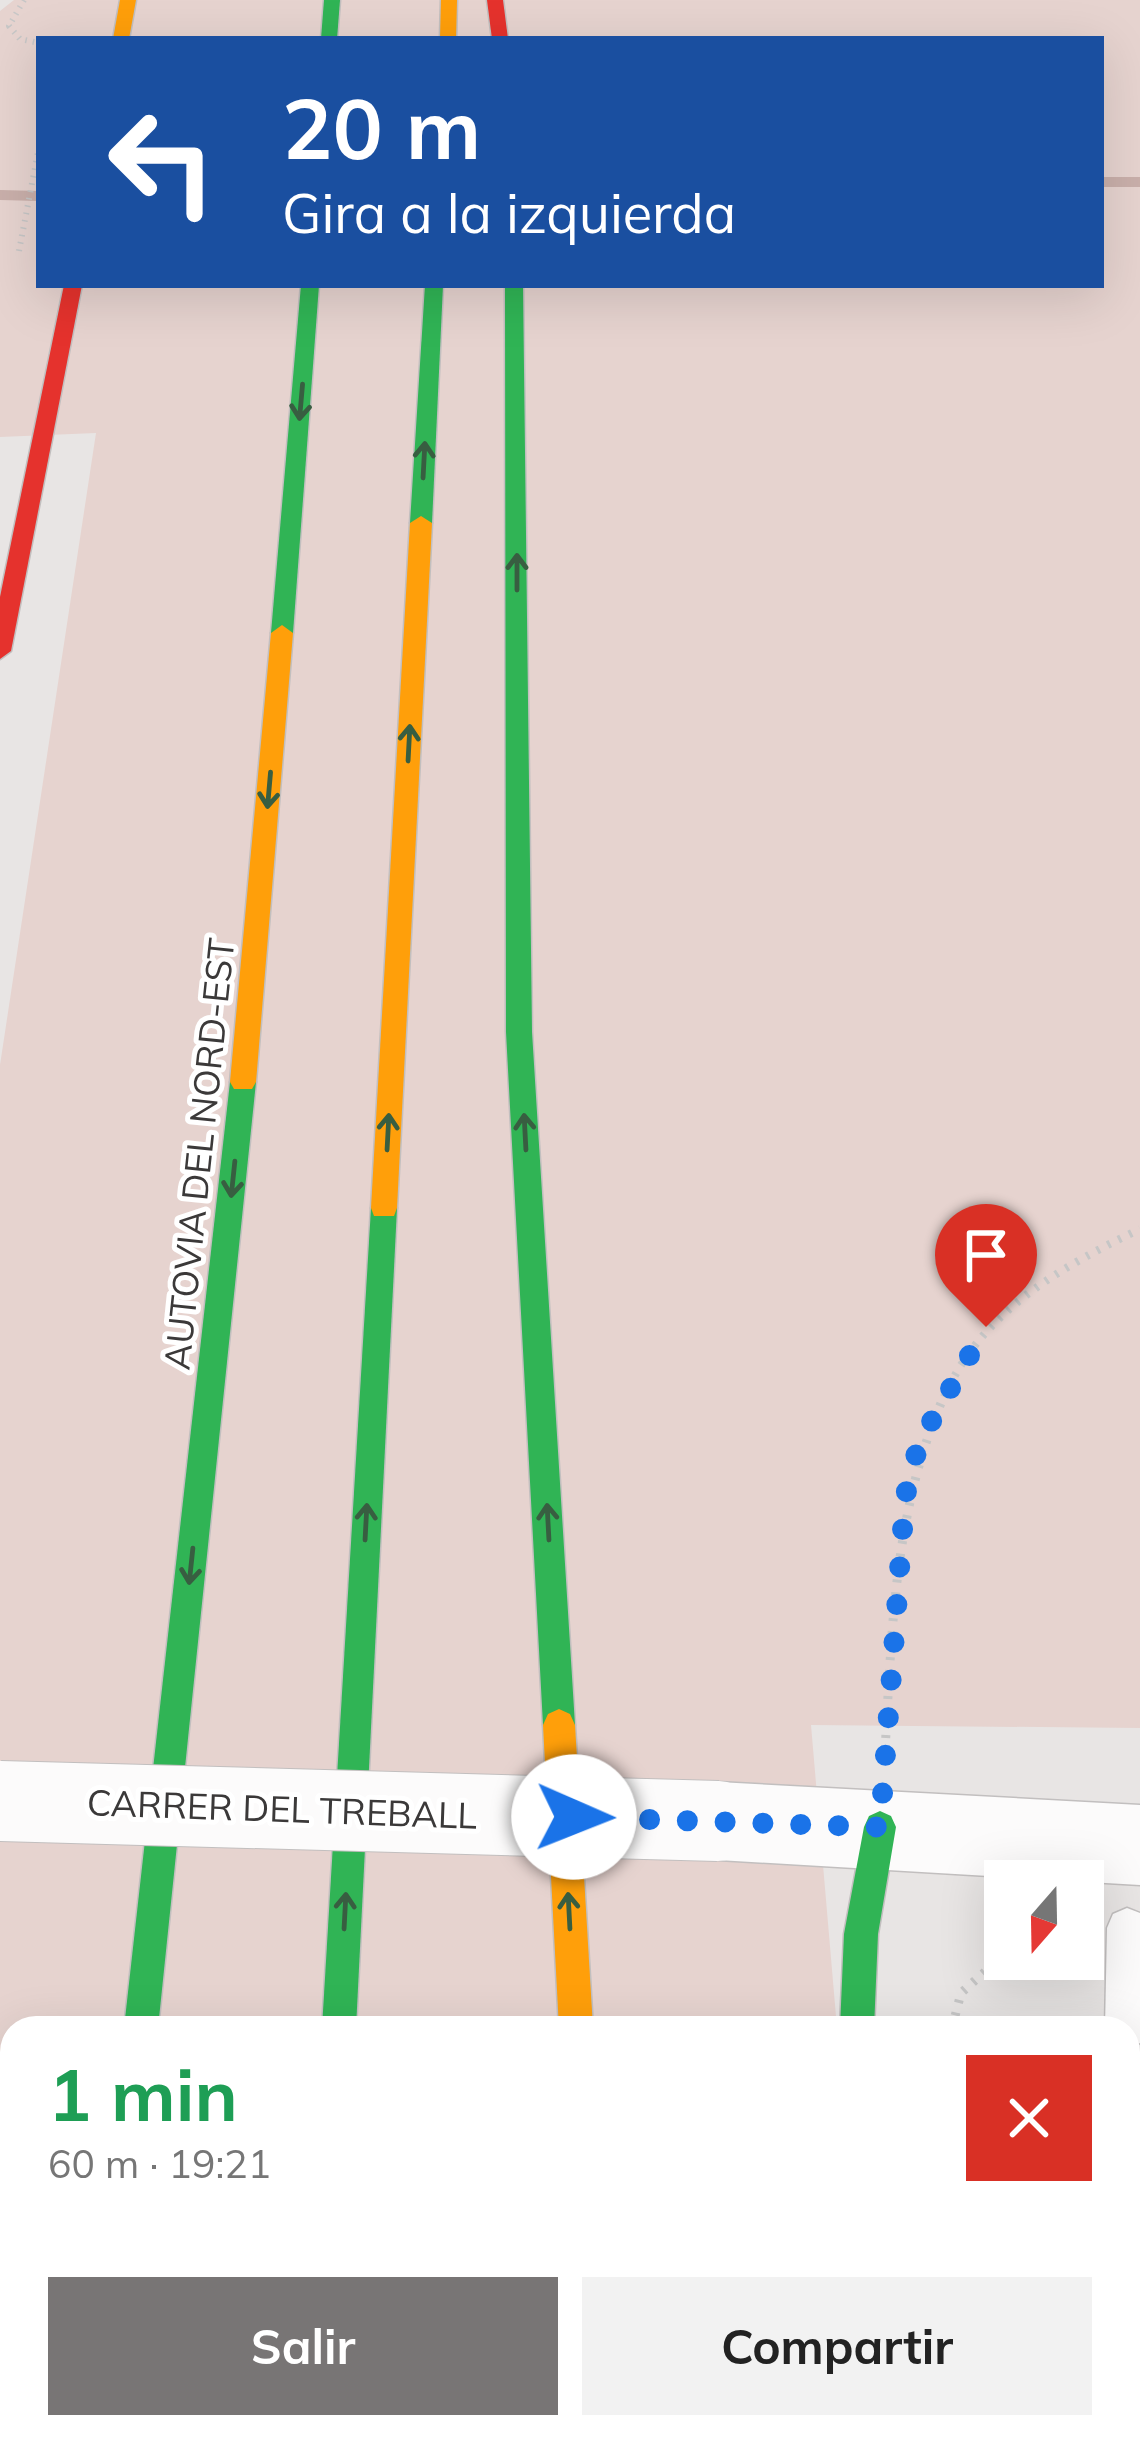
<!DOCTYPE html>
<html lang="es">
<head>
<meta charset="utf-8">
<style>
  body { margin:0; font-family:Mulish,sans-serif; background:#f2f2f2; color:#222; height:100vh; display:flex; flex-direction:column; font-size:45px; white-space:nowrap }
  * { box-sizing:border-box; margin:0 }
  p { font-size:39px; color:#767676 }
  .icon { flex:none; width:66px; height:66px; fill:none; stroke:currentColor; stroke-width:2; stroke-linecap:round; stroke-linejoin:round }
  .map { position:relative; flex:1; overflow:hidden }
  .side { position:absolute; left:0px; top:2016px; width:1140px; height:423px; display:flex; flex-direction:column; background:#fff; border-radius:36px 36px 0 0; box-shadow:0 12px 48px #0002 }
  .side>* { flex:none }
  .hud { position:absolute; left:36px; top:36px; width:1068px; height:252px; border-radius:0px; box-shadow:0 12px 48px #0002; background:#1a4fa0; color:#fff; overflow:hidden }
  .needle { width:78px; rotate:200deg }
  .controls { position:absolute; left:984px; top:1860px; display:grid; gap:24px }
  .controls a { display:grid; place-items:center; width:120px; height:120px; border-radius:0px; background:#fff; box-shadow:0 12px 48px #0002; font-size:60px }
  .pin { position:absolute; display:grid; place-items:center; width:102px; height:102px; color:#fff; margin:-123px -51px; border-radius:50% 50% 50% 0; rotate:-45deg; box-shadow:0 0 12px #0007 }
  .pin .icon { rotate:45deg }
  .me { position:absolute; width:132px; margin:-66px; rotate:91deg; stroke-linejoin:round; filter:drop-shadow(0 0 9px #0008) }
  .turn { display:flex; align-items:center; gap:42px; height:252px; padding:0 48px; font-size:54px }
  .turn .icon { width:156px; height:156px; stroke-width:2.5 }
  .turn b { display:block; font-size:84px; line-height:102px }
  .round { display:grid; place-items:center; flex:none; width:126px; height:126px; border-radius:0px; background:#f2f2f2 }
  .headline { display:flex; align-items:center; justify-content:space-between; height:204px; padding:0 48px }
  h1 { font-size:72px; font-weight:700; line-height:90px; color:#1e9e55 }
  .button { display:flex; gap:24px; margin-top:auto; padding:24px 48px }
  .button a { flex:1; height:138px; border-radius:0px; background:#787575; color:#fff; font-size:48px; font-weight:700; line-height:138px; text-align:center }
  .button a+a { background:#f2f2f2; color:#222 }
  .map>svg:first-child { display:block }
  .green { fill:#e6d3cf; fill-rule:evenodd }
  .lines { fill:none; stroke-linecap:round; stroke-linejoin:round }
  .stream { fill:#c9afaa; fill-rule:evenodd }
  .lane-casing { stroke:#c2bfbf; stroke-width:3 }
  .street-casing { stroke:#c2bfbf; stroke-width:3 }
  .fast-casing { stroke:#c2bfbf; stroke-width:3 }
  .slow-casing { stroke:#c2bfbf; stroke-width:3 }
  .jam-casing { stroke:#c2bfbf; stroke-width:3 }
  .path-far2 { stroke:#c6c6c6; stroke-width:6; stroke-dasharray:1.5 6; stroke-linecap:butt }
  .path-far1 { stroke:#c6c6c6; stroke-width:8; stroke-dasharray:3 9; stroke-linecap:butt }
  .path { stroke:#c6c6c6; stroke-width:9; stroke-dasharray:3 10; stroke-linecap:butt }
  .lane { fill:#fcfbfb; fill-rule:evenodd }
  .street { fill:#fcfbfb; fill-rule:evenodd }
  .fast { fill:#30b455; fill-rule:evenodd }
  .slow { fill:#ff9f0a; fill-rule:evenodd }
  .jam { fill:#e5322d; fill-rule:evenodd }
  .street-bridge-casing { stroke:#c2bfbf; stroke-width:82; stroke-linecap:butt }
  .street-bridge { stroke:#fcfbfb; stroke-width:80 }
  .oneway { stroke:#385e41 }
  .route { stroke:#1a73e8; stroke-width:21; stroke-dasharray:0 37.8 }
  .labels { text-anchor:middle; stroke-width:10; stroke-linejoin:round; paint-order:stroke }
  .street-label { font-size:36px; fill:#3b3939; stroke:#fff }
</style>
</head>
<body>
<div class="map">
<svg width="1140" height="2438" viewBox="0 0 1140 2438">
  <rect width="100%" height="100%" fill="#e8e5e4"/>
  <!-- green -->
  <path class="green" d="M14,0h1126v1728l-329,-3 26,303h-825v399h860l1,11h-873v-1373l96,-632 -96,4v-426zM39,39h1062v246h-1062z"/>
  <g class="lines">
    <!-- stream -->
    <g class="stream">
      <rect x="1101" y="177" width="39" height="10"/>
      <path d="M0,190l39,1v10l-39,-1z"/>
    </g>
    <!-- lane casing -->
    <g class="lane-casing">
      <g id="lane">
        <path d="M1127,1908l13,5v130l-12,5v-20h-23l2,-100 6,-14z"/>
        <path d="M1128,2167l12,5v203l-12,-4z"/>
      </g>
    </g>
    <!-- street casing -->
    <g class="street-casing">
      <path id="street" d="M718,1782l422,23v80l-422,-25 -28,-11 -11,-28 11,-28z"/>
    </g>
    <!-- fast casing -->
    <g class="fast-casing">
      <g id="fast">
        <path d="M324,0h16l-3,39h-16z"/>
        <path d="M301,285h18l-26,348 -11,8 -11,-8z"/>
        <path d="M425,285h18l-11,238 -11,7 -11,-7z"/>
        <path d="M505,285h18l9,747 43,693 -5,11 -11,5 -11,-5 -5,-11 -37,-693z"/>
        <path d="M243,1071l9,4 4,7 -98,946h-34l106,-946 4,-7z"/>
        <path d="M384,1197l10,3 3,8 -41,820h-34l49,-820 3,-8z"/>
        <path d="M880,1811l11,5 5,11 -18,107 -4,94h-34l4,-94 20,-107 5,-11z"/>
        <path d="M79,2427h38l-1,11h-38z"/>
        <path d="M602,2427h38l1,11h-38z"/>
        <path d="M876,2427h38l1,11h-38z"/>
      </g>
    </g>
    <!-- slow casing -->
    <g class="slow-casing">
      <g id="slow">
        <path d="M120,0h16l-7,39h-16z"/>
        <path d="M441,0h16l-1,39h-16z"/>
        <path d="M421,516l11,7 -35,685 -3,8h-20l-3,-8 39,-685z"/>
        <path d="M282,625l11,8 -37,449 -4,7h-18l-4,-7 41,-449z"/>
        <path d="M559,1709l11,5 5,11 18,303h-34l-16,-303 5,-11z"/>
      </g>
    </g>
    <!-- jam casing -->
    <g class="jam-casing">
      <g id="jam">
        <path d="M487,0h16l5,39h-16z"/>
        <path d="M64,285h18l-71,366 -11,8v-62z"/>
        <rect x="298" y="2427" width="38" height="11"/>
      </g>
    </g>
    <!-- path-far2 -->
    <g class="path-far2">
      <path d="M24,0l-15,26 11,13 19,4"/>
      <path d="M19,251l20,-104"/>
    </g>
    <!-- path-far1 -->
    <path class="path-far1" d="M944,1397c38,-86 115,-129 196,-168"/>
    <!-- path -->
    <g class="path">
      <path d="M885,1751c7,-122 9,-244 60,-357"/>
      <path d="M952,2028l9,-35 44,-39"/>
    </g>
    <!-- lane -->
    <use href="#lane" class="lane"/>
    <!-- street -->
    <use href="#street" class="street"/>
    <!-- fast -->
    <use href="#fast" class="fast"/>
    <!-- slow -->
    <use href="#slow" class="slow"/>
    <!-- jam -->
    <use href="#jam" class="jam"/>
    <!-- street-bridge casing -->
    <g class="street-bridge-casing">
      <path id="street-bridge" d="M0,1801l718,20"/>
    </g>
    <!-- street-bridge -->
    <use href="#street-bridge" class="street-bridge"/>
  </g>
  <!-- one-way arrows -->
  <defs><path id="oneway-shaft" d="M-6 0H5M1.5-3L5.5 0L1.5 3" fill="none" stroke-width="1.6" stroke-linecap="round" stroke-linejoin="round" transform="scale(3)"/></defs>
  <g class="oneway">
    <use href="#oneway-shaft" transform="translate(301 402) rotate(95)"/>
    <use href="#oneway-shaft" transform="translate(424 460) rotate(-87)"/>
    <use href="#oneway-shaft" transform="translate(517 572) rotate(-90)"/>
    <use href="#oneway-shaft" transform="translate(409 743) rotate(-87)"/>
    <use href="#oneway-shaft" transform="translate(269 790) rotate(95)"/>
    <use href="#oneway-shaft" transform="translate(388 1132) rotate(-87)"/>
    <use href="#oneway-shaft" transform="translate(525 1132) rotate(-93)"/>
    <use href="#oneway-shaft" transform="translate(233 1179) rotate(96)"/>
    <use href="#oneway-shaft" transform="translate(366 1522) rotate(-87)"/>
    <use href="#oneway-shaft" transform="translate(548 1522) rotate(-93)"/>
    <use href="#oneway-shaft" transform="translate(191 1566) rotate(96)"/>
    <use href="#oneway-shaft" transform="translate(345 1911) rotate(-87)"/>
    <use href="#oneway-shaft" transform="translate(569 1911) rotate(-93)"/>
  </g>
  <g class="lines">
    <!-- route -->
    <path class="route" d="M574,1817l306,10 25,-330 14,-54 67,-116"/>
  </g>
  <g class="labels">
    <!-- street labels -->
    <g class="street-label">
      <text transform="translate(199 1154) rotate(-84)" y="13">AUTOVIA DEL NORD-EST</text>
      <text transform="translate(282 1809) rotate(2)" y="13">CARRER DEL TREBALL</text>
    </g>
  </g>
</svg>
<div class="controls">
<a><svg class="needle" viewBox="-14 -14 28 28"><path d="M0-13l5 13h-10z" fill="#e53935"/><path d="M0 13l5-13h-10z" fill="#767676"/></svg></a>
</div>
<div class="pin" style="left:986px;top:1327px;background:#d93025"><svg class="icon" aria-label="arrive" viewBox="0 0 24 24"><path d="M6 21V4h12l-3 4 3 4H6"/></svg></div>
<svg class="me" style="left:574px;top:1817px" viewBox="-20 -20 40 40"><circle r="19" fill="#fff"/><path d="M0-13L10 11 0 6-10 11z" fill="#1a73e8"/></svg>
<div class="hud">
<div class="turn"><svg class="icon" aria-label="left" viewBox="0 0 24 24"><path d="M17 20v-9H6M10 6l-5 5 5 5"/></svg><div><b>20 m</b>Gira a la izquierda</div></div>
</div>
<section class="side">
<div class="headline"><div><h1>1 min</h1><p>60 m · 19:21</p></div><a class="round" style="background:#d93025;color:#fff"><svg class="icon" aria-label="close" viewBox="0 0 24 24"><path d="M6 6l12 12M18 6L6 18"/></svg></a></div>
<div class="button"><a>Salir</a><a>Compartir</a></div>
</section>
</div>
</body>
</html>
